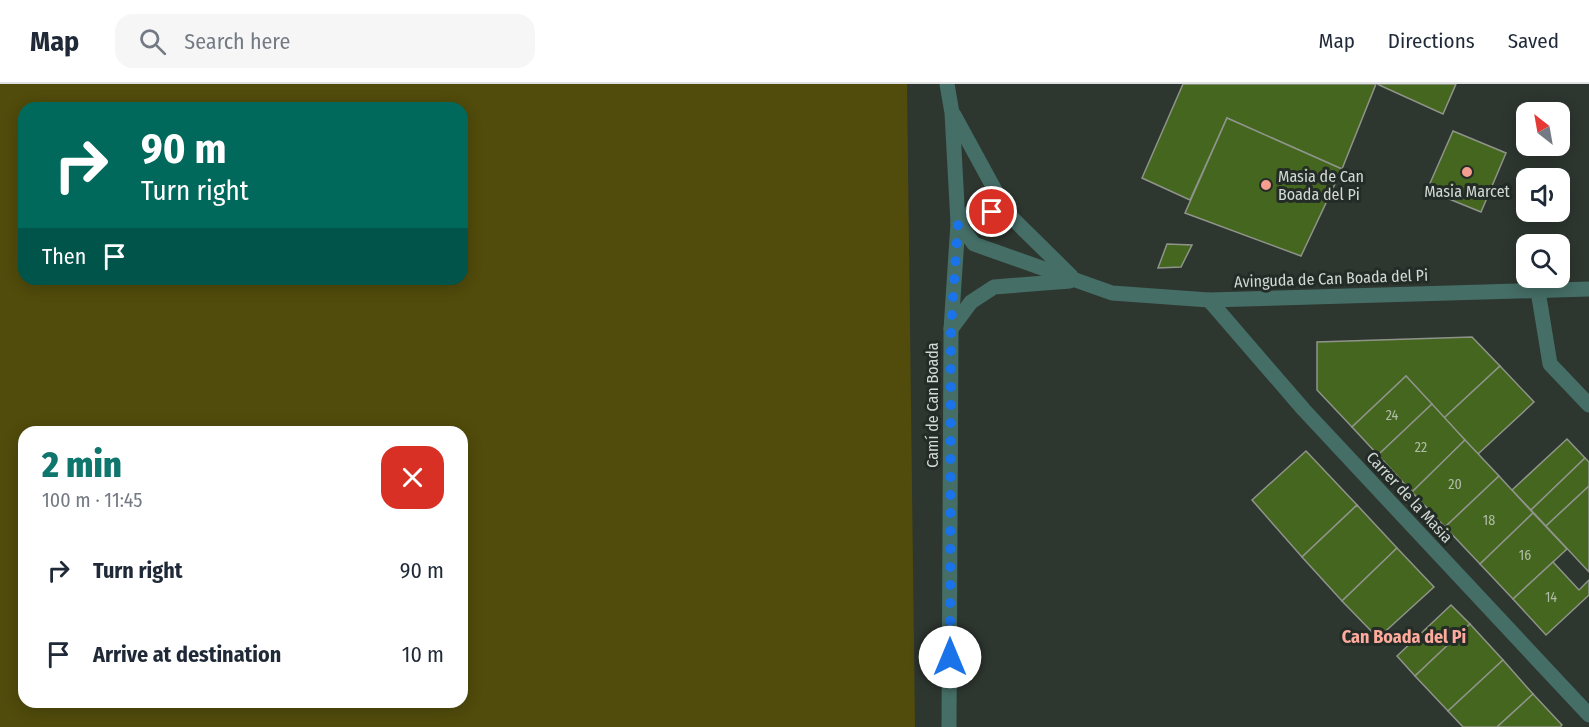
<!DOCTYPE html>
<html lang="en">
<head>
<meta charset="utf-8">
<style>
  body { margin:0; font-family:"Fira Sans Condensed",sans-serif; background:#f6f6f7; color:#1f2937; height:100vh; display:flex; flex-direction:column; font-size:22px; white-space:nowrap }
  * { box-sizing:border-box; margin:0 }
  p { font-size:20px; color:#747a83 }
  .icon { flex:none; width:33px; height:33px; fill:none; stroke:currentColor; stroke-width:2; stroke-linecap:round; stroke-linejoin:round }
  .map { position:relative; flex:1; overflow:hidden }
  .sheet { position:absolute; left:18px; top:342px; width:450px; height:282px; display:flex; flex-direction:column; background:#fff; border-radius:18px; box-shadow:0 3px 15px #0003 }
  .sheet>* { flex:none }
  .banner { position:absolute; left:18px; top:18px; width:450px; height:183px; border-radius:18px; box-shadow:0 3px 15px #0003; background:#00695c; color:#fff; overflow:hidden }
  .needle { width:39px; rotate:329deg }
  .buttons { position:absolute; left:1516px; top:18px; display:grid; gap:12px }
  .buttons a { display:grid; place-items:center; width:54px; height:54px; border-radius:12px; background:#fff; box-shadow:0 3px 15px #0003; font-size:30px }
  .pin { position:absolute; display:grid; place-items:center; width:51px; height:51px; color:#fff; margin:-26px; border:3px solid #fff; border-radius:50%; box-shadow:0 2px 6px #0007 }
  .me { position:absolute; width:66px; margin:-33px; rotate:0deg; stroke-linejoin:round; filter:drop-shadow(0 0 4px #0008) }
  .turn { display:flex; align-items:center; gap:21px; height:126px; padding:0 24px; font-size:27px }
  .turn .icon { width:78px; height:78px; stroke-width:2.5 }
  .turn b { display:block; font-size:42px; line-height:51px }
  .then { display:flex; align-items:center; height:57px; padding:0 24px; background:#0003; gap:12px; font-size:22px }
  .round { display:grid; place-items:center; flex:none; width:63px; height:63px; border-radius:18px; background:#f6f6f7 }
  .summary { display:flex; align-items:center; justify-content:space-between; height:102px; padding:0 24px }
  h1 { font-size:36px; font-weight:800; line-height:45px; color:#0f766e }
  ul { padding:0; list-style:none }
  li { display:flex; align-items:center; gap:18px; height:84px; padding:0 24px }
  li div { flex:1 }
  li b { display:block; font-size:22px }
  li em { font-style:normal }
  header { display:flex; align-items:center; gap:36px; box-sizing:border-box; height:84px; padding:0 30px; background:#fff; border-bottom:2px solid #e0e1e3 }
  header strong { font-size:28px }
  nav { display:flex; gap:33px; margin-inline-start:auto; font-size:21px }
  .search { width:420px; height:54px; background:#f6f6f7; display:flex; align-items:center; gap:15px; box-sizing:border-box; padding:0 21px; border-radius:18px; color:#747a83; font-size:22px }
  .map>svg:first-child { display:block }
  .green { fill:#514c0b; fill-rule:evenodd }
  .building { fill:#45661e; stroke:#8f948b; stroke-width:1.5 }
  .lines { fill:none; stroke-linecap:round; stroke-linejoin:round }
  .minor { stroke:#456e66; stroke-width:15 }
  .route { stroke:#1a73e8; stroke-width:10; stroke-dasharray:0 18 }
  .poi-dot { fill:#f59d8e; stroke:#242c27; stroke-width:2 }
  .labels { text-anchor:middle; stroke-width:6; stroke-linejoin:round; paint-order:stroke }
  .number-label { font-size:14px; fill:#b0bca7 }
  .poi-label { font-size:16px; fill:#d3d9d5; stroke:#242c27; text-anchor:start }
  .street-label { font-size:16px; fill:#d3d9d5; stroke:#242c27 }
  .neighbourhood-label { font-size:18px; font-weight:bold; fill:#feab9d; stroke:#242c27 }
</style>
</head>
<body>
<header>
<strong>Map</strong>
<div class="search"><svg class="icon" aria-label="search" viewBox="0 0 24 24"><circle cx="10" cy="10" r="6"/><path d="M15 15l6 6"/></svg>Search here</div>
<nav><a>Map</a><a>Directions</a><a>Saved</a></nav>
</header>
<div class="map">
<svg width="1589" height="643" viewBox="0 0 1589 643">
  <rect width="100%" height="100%" fill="#2e3630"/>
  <!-- green -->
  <path class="green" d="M0,0h907l8,643h-915zM24,24h438v171h-438zM24,348h438v270h-438z"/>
  <!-- building -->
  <g class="building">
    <path d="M1183,0h193l-34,85 -115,-51 -37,82 -48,-22z"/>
    <path d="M1377,0h79l-13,30z"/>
    <path d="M1227,34l115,51 -41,87 -116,-43z"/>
    <path d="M1453,47l53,22 -25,59 -54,-22z"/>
    <path d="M1167,160l25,1 -11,22 -23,1z"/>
    <path d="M1472,253l28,29 -56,52 -38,-42 -54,51 -35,-37v-48z"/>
    <path d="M1500,282l34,36 -56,52 -34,-36z"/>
    <path d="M1406,292l26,28 -54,51 -26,-28z"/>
    <path d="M1432,320l33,36 -53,52 -34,-37z"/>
    <path d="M1567,355l18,19 -54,52 -19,-20z"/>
    <path d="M1465,356l34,36 -54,51 -33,-35z"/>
    <path d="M1306,367l51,54 -55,52 -50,-57z"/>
    <path d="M1585,374l4,4v24l-43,40 -15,-16z"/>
    <path d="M1499,392l34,37 -53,51 -35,-37z"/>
    <path d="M1589,402v86l-43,-46z"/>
    <path d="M1357,421l40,43 -55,53 -40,-44z"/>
    <path d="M1533,429l34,36 -54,50 -33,-35z"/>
    <path d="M1397,464l37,39 -56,51 -36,-37z"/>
    <path d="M1553,478l26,28 10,-10v15l-43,40 -33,-36z"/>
    <path d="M1451,521l19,19 -55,52 -18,-20z"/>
    <path d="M1470,540l33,36 -55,51 -33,-35z"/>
    <path d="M1503,576l30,34 -36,33h-34l-15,-16z"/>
    <path d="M1533,610l29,31 -2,2h-63z"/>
  </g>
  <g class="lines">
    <!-- minor -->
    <g class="minor">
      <path d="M947,0l5,29 6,110 -7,106 -2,398"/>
      <path d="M954,31l54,99 63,62"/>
      <path d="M958,139l16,21 138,49 97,7 380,-11"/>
      <path d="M958,139l17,-14 33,5"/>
      <path d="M1538,207l12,73 39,41"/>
      <path d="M1209,216l95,110 285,305"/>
      <path d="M951,245l20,-27 23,-15 76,-6"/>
    </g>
  </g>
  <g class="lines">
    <!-- route -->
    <path class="route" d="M950,573l1,-329 7,-104 17,-15 17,3"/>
  </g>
  <!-- markers -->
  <g class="poi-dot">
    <circle cx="1467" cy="88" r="6"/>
    <circle cx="1266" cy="101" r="6"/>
  </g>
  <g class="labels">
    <!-- number labels -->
    <g class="number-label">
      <text x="1392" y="336">24</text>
      <text x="1421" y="368">22</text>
      <text x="1455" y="405">20</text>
      <text x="1489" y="441">18</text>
      <text x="1525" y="476">16</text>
      <text x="1551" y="518">14</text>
    </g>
    <!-- poi labels -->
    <g class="poi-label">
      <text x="1278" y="98">Masia de Can<tspan x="1278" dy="18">Boada del Pi</tspan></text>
      <text x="1467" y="113" text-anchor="middle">Masia Marcet</text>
    </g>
    <!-- street labels -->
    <g class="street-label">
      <text transform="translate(1331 194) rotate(-2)" y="6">Avinguda de Can Boada del Pi</text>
      <text transform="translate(932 321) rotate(-90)" y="6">Camí de Can Boada</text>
      <text transform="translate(1410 413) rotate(47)" y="6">Carrer de la Masia</text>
    </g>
    <!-- neighbourhood labels -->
    <g class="neighbourhood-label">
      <text x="1404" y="559">Can Boada del Pi</text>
    </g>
  </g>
</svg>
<div class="buttons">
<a><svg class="needle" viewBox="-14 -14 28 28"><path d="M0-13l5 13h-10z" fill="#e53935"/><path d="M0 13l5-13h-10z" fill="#747a83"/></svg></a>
<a><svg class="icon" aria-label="sound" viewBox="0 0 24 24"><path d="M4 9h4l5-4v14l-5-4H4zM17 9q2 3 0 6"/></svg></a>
<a><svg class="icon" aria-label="search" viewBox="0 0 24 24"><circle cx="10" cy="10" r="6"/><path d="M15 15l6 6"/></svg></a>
</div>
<div class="pin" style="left:992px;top:128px;background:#d93025"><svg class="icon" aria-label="arrive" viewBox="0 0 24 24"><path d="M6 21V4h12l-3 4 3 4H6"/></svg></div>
<svg class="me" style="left:950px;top:573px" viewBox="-20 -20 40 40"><circle r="19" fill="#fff"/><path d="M0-13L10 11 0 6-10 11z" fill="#1a73e8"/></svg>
<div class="banner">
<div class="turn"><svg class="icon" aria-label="right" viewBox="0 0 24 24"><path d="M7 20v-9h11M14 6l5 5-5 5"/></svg><div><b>90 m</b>Turn right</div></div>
<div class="then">Then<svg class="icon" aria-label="arrive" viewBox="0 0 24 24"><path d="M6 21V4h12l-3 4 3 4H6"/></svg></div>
</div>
<section class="sheet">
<div class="summary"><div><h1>2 min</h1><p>100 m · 11:45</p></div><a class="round" style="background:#d93025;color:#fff"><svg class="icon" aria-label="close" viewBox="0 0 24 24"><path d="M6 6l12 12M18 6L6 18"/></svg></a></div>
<ul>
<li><svg class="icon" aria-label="right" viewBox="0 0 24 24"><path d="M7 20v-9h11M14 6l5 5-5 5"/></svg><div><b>Turn right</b></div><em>90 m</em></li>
<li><svg class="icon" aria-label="arrive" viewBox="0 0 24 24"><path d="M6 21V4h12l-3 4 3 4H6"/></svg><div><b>Arrive at destination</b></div><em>10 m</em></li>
</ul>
</section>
</div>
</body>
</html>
